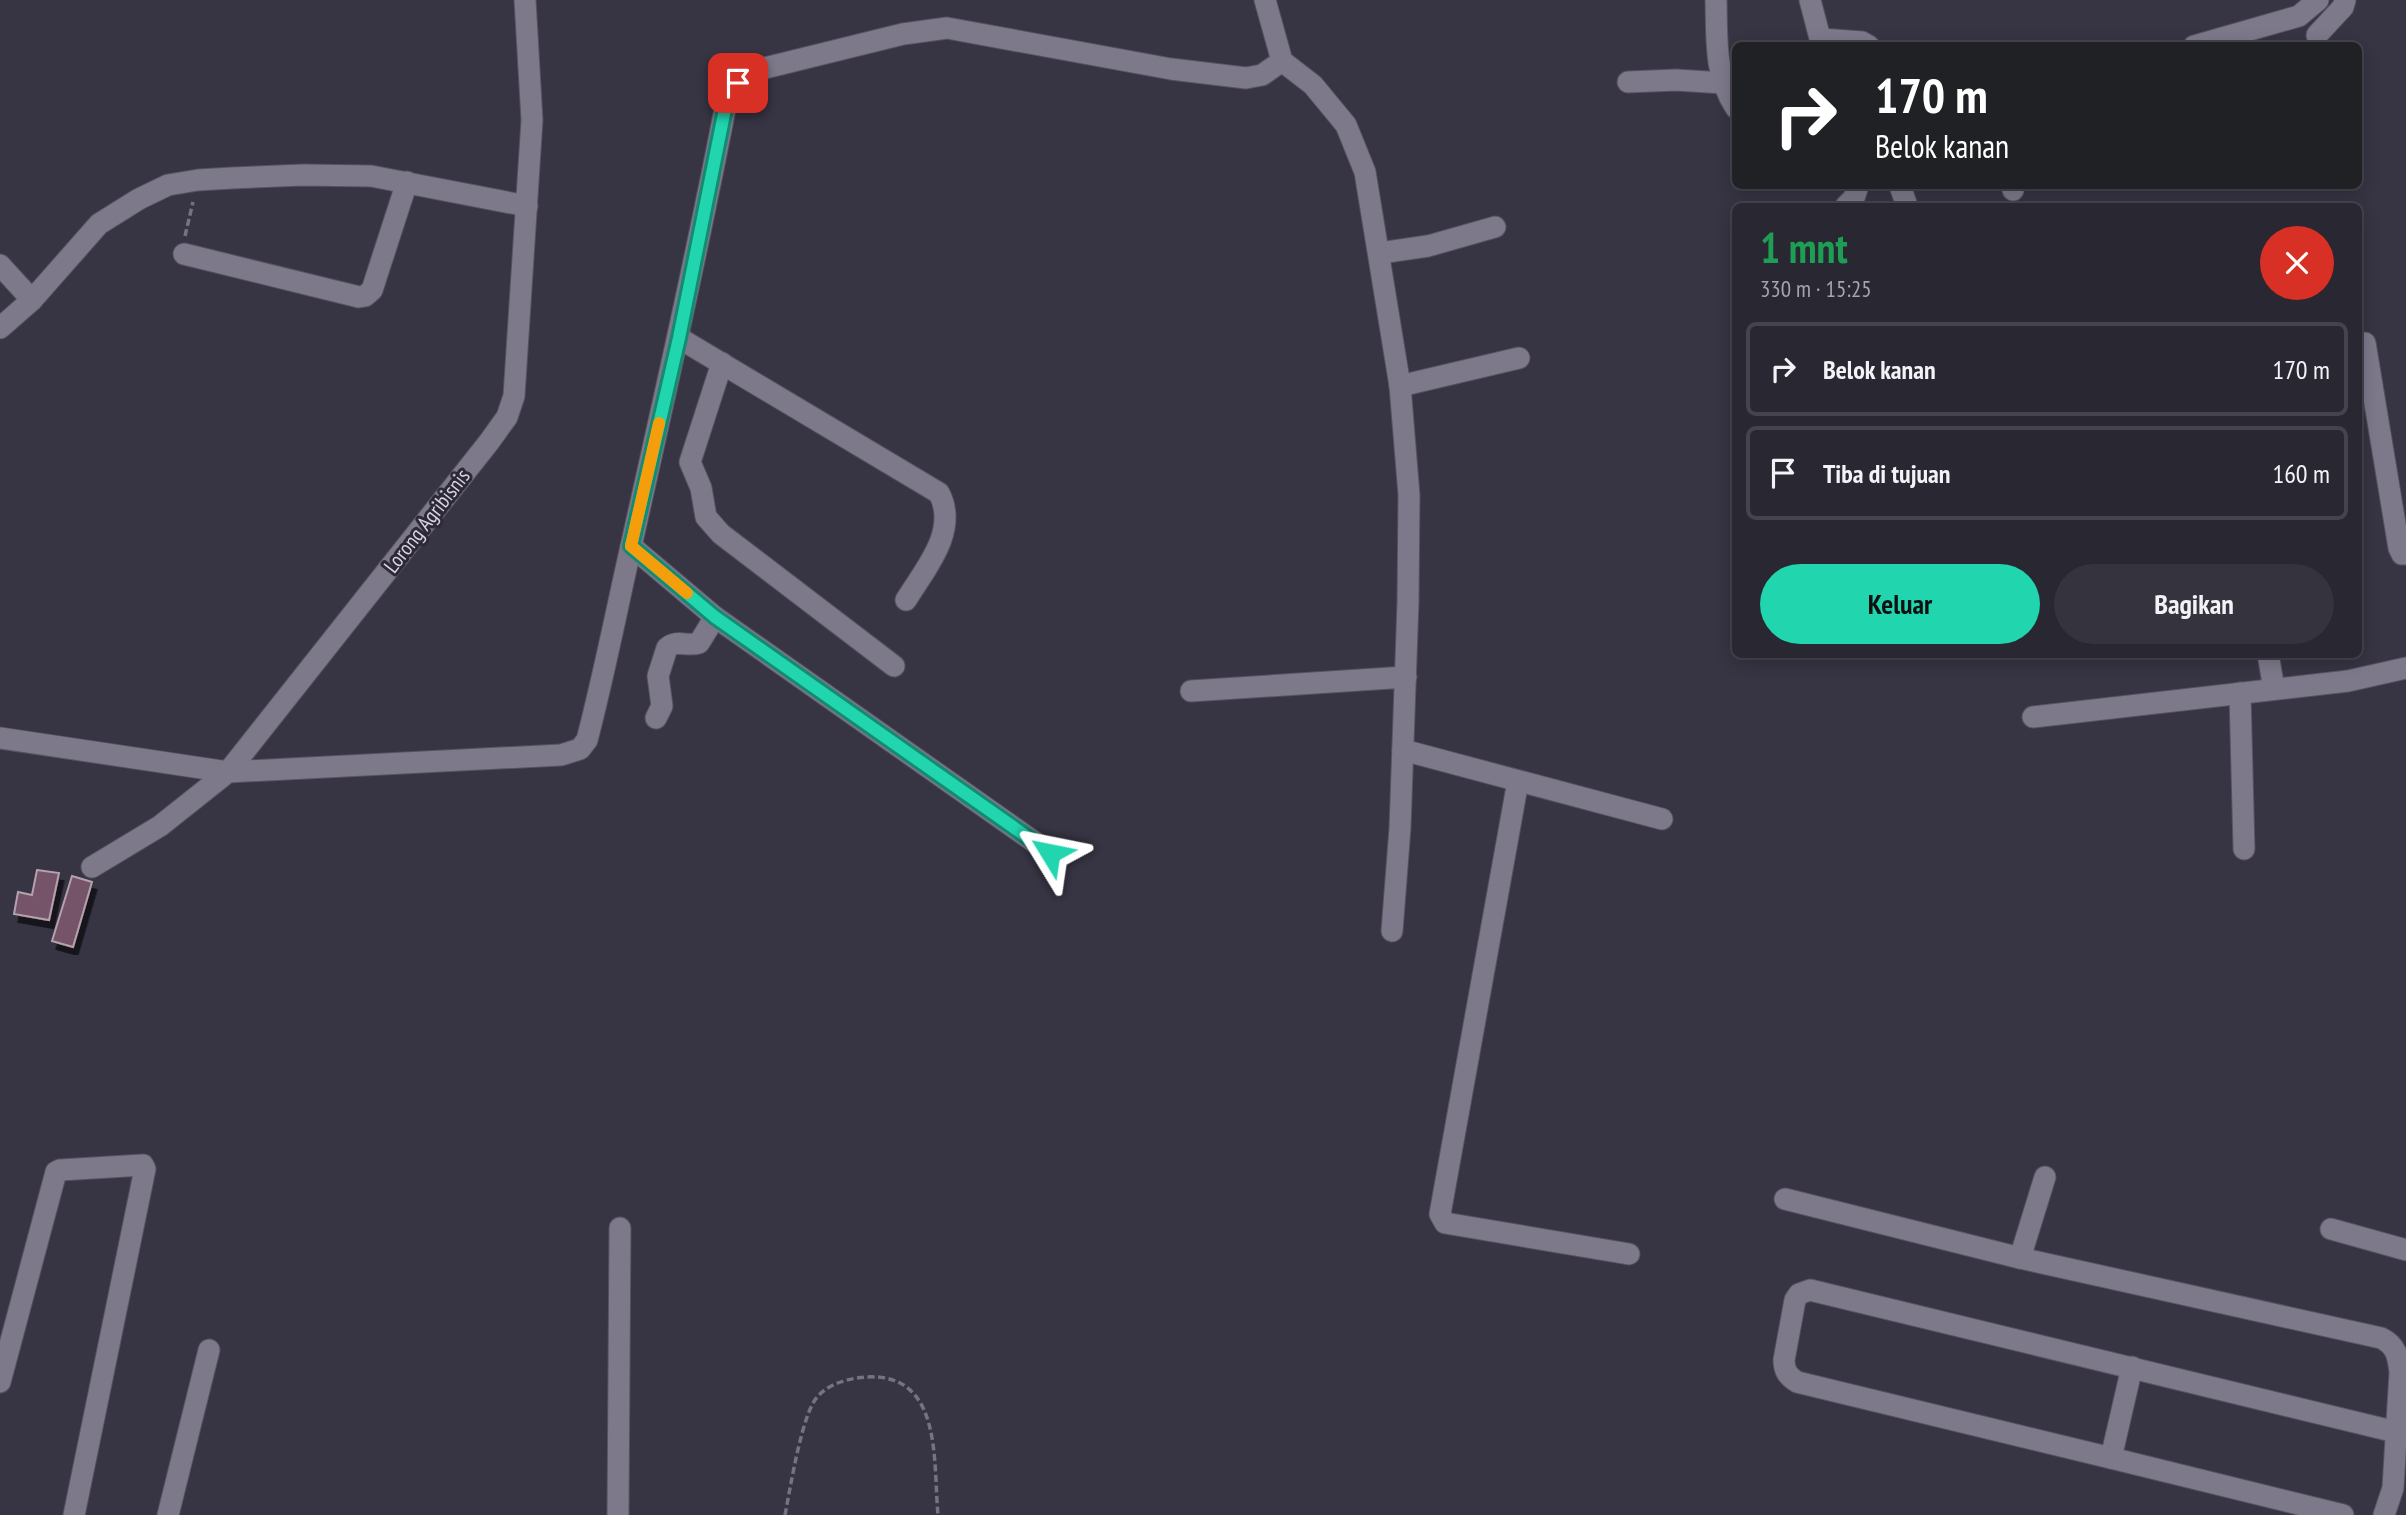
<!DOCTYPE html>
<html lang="id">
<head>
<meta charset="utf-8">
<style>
  body { margin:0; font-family:"PT Sans Narrow",sans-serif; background:#35333e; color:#f1f3f6; height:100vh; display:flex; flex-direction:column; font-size:26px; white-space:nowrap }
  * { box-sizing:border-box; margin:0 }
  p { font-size:23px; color:#a5a5ac }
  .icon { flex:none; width:38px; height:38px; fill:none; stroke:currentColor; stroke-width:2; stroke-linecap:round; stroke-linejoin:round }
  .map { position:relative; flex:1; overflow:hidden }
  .panel { position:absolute; left:1732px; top:203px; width:630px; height:455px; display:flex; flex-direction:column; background:#292732; border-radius:10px; box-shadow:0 4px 18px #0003,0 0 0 2px #45444d }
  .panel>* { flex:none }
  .guide { position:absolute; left:1732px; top:42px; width:630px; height:147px; border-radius:10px; box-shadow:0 4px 18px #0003,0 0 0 2px #45444d; background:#202124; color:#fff; overflow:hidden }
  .pin { position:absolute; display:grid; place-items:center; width:60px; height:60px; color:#fff; margin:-30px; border-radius:14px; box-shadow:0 4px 10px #0006 }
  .me { position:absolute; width:77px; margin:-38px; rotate:305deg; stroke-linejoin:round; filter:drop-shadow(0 0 5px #0008) }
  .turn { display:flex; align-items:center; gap:24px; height:147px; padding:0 28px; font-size:32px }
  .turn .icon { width:91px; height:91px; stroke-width:2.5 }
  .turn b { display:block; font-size:49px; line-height:60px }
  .round { display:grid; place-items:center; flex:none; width:74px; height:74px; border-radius:37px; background:#35333e }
  .overview { display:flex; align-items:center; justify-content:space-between; height:119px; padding:0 28px }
  h1 { font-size:42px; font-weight:600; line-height:52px; color:#1e9e55 }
  .primary-button { display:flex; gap:14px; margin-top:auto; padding:14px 28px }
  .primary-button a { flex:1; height:80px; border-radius:42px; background:#21d5af; color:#111; font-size:28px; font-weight:600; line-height:80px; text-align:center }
  .primary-button a+a { background:#35333e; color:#f1f3f6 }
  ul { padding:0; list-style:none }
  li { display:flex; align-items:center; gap:21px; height:94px; margin:0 14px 10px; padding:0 14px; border:4px solid #45444d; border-radius:10px }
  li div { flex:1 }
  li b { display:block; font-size:26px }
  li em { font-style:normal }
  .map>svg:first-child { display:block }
  .building { fill:#745367; stroke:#b5a1ac; stroke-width:2; filter:url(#shadow) }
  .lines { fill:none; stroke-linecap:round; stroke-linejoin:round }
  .minor-casing { stroke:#565360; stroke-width:23 }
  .path { stroke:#757380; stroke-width:3.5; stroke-dasharray:7 3.5; stroke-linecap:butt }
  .minor { stroke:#7d798b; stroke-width:21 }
  .route-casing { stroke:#158a72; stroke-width:18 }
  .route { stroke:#21d5af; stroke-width:12 }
  .slow { stroke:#f59e0b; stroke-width:12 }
  .labels { text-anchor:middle; stroke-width:6; stroke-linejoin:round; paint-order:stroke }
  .street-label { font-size:21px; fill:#d7d5df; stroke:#2d2939 }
</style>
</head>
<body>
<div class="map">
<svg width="2406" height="1515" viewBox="0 0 2406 1515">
  <defs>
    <filter id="shadow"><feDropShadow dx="4.5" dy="8" stdDeviation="0" flood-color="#0009"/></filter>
  </defs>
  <rect width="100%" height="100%" fill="#373443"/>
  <!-- building -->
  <g class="building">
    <path d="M37,870l22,3 -10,47 -35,-6 4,-22 14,3z"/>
    <path d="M72,876l20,6 -19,65 -21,-6z"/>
  </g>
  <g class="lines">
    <!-- minor casing -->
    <g class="minor-casing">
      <g id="minor">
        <path d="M1265,0l17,61 31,24 33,40 19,47 35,214 9,109 -1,107 -8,226 -8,103"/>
        <path d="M1716,0c1,37 -2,76 20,108"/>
        <path d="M1810,0l12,46"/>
        <path d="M2317,35l26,-28 2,-7"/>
        <path d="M1821,39l41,3 7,4"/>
        <path d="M2194,46l105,-30 19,-16"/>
        <path d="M1628,82l48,-2 48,3"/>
        <path d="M1900,186l7,20"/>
        <path d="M2012,186l1,4"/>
        <path d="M1846,206l8,-8 4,-12"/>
        <path d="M1380,253l48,-7 67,-19"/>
        <path d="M184,254l175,43 6,-1 7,-6 35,-108"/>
        <path d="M0,265l32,35"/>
        <path d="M0,328l32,-28 67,-76 40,-25 29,-14 30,-5 34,-2 71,-3 68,1 156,30"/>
        <path d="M679,338l260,155c20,38 -14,76 -33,107"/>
        <path d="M2365,343l34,205 3,6h4"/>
        <path d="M722,363l-32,99 11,26 5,29 15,17 173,132"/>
        <path d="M1400,386l119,-28"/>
        <path d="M631,546l84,71 335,236"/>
        <path d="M2268,654l6,35"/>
        <path d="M1191,691l215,-14"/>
        <path d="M2240,693l4,156"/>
        <path d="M2033,717l315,-36 58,-13"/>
        <path d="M656,718l6,-12 -4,-30 9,-28c10,-9 20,-1 32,-5l16,-26"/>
        <path d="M0,738l228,34 261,-330 18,-25 7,-21 18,-276 -7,-120"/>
        <path d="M1403,750l259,69"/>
        <path d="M1518,781l-78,433 5,9 184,31"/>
        <path d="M92,867l68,-41 68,-54 333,-17 19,-6 7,-9c17,-65 30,-132 45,-198 33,-147 66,-294 95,-443l12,-16 26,-15 138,-34 44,-6 224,41 75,9 16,-3 20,-14"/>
        <path d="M2045,1177l-25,81 361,80c15,7 17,18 19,34l-7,116 -9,27"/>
        <path d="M1785,1199l235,59"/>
        <path d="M2331,1229l75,21"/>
        <path d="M2132,1367l-21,91 232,57"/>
        <path d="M0,1382l56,-210 4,-2 83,-5 2,4 -71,346"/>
        <path d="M2111,1458l-314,-76c-9,-6 -13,-11 -13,-22l11,-60 4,-6 11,-4 586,142"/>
        <path d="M168,1515l41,-165"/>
        <path d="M618,1515l2,-287"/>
      </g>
    </g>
    <!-- path -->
    <g class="path">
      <path d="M185,236l8,-34"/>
      <path d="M785,1515c5,-25 17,-103 33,-119 12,-13 32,-18 49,-19 76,-4 66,85 71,138"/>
    </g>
    <!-- minor -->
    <use href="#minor" class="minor"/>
  </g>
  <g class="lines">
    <!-- route casing -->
    <g class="route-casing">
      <path id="route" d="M738,83l-11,16 -48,239 -48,208 84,71 335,236"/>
    </g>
    <!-- route -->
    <use href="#route" class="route"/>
    <!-- slow -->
    <path class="slow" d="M659,423l-28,123 56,47"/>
  </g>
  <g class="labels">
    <!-- street labels -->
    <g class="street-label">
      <text transform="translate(427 521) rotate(-52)" y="7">Lorong Agribisnis</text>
    </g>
  </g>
</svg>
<div class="pin" style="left:738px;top:83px;background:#d93025"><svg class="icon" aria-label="arrive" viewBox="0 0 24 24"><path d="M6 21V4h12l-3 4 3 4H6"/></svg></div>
<svg class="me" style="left:1050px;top:853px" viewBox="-20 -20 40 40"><path d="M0-17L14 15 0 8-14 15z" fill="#21d5af" stroke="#fff" stroke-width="4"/></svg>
<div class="guide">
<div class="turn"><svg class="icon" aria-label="right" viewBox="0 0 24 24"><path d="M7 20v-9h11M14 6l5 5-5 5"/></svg><div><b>170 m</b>Belok kanan</div></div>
</div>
<section class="panel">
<div class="overview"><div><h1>1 mnt</h1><p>330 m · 15:25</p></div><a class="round" style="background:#d93025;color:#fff"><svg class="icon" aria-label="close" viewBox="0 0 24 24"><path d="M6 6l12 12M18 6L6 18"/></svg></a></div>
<ul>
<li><svg class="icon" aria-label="right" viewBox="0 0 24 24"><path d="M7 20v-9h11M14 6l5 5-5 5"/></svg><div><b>Belok kanan</b></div><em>170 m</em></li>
<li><svg class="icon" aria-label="arrive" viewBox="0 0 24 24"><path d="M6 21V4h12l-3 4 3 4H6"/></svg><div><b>Tiba di tujuan</b></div><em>160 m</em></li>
</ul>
<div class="primary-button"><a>Keluar</a><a>Bagikan</a></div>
</section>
</div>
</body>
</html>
